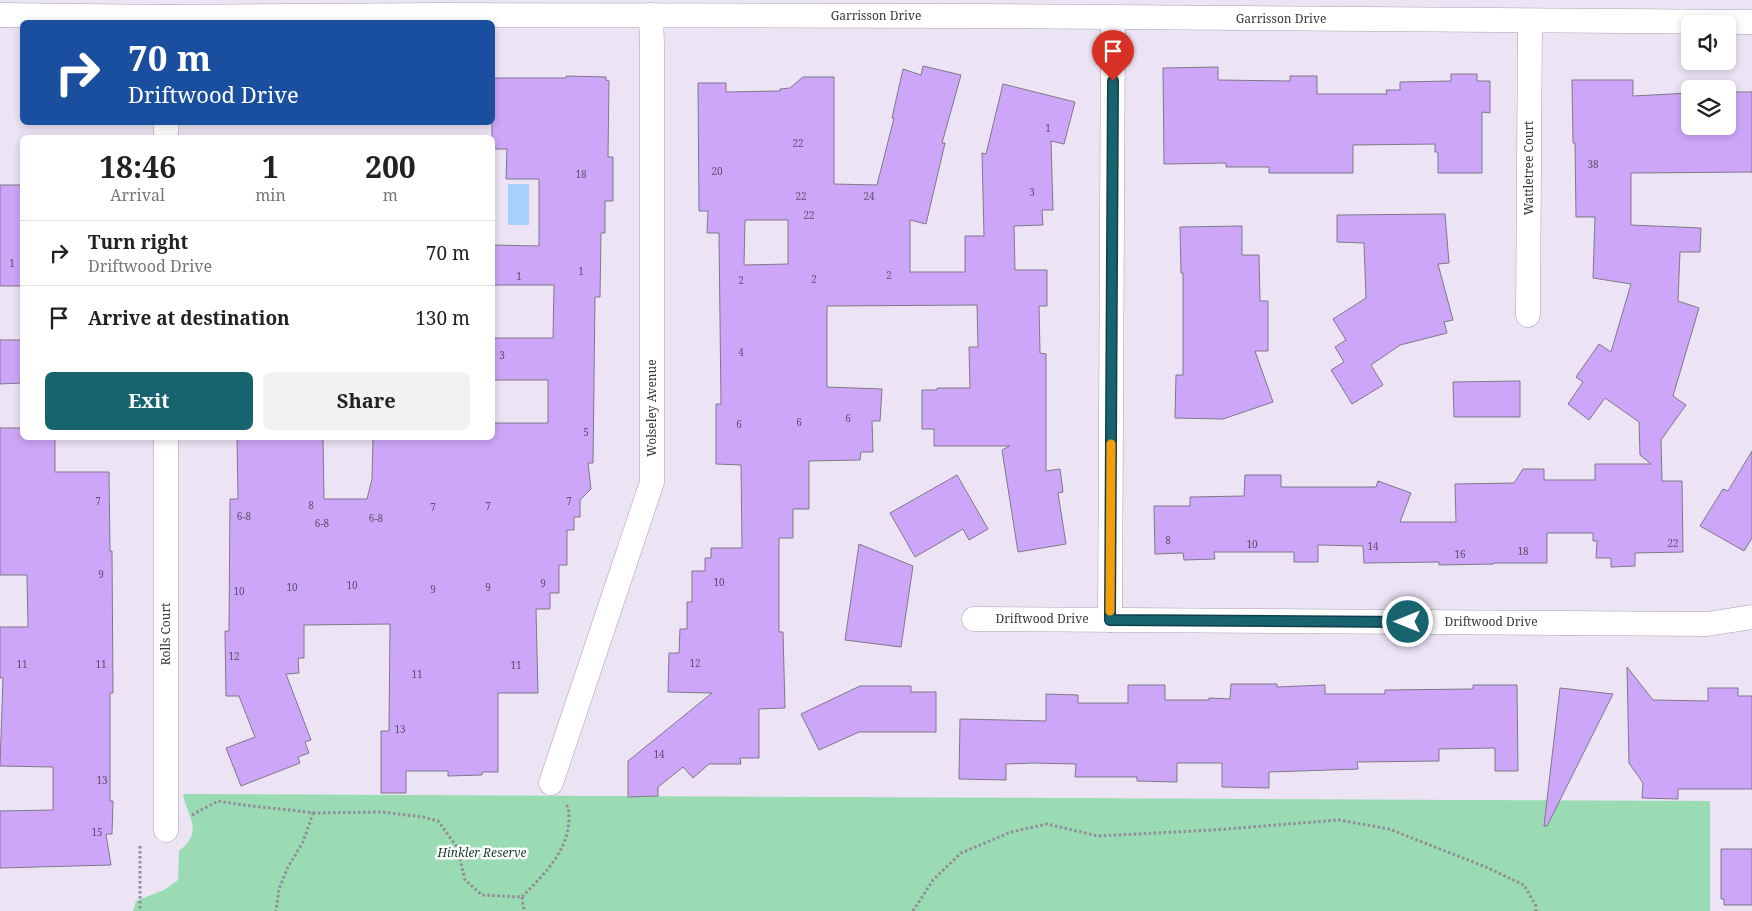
<!DOCTYPE html>
<html lang="en">
<head>
<meta charset="utf-8">
<style>
  body { margin:0; font-family:"Noto Serif",serif; background:#f2f2f2; color:#222; height:100vh; display:flex; flex-direction:column; font-size:19px; white-space:nowrap }
  * { box-sizing:border-box; margin:0 }
  p { font-size:16px; color:#767676 }
  .icon { flex:none; width:28px; height:28px; fill:none; stroke:currentColor; stroke-width:2; stroke-linecap:round; stroke-linejoin:round }
  .map { position:relative; flex:1; overflow:hidden }
  .sheet { position:absolute; left:20px; top:135px; width:475px; height:305px; display:flex; flex-direction:column; background:#fff; border-radius:8px; box-shadow:0 2px 8px #0003 }
  .sheet>* { flex:none }
  .guide { position:absolute; left:20px; top:20px; width:475px; height:105px; border-radius:8px; box-shadow:0 2px 8px #0003; background:#1a4fa0; color:#fff; overflow:hidden }
  .fabs { position:absolute; left:1681px; top:15px; display:grid; gap:10px }
  .fabs a { display:grid; place-items:center; width:55px; height:55px; border-radius:8px; background:#fff; box-shadow:0 2px 8px #0003; font-size:25px }
  .pin { position:absolute; display:grid; place-items:center; width:42px; height:42px; color:#fff; margin:-51px -21px; border-radius:50% 50% 50% 0; rotate:-45deg; box-shadow:0 0 5px #0007 }
  .pin .icon { rotate:45deg }
  .me { position:absolute; width:55px; margin:-28px; rotate:270deg; stroke-linejoin:round; filter:drop-shadow(0 0 4px #0008) }
  .turn { display:flex; align-items:center; gap:18px; height:105px; padding:0 25px; font-size:22px }
  .turn .icon { width:65px; height:65px; stroke-width:2.5 }
  .turn b { display:block; font-size:35px; line-height:42px }
  .eta { display:flex; justify-content:space-evenly; align-items:center; height:85px; text-align:center }
  .eta b { font-size:30px; font-weight:700; line-height:35px }
  .cta { display:flex; gap:10px; margin-top:auto; padding:10px 25px }
  .cta a { flex:1; height:58px; border-radius:8px; background:#17636e; color:#fff; font-size:20px; font-weight:700; line-height:58px; text-align:center }
  .cta a+a { background:#f2f2f2; color:#222 }
  ul { padding:0; list-style:none }
  li { display:flex; align-items:center; gap:15px; height:65px; padding:0 25px; border-top:1px solid #e0e0e0 }
  li div { flex:1 }
  li b { display:block; font-size:19px }
  li em { font-style:normal }
  .map>svg:first-child { display:block }
  .green { fill:#9bdbb4 }
  .water { fill:#a5d1fa }
  .building { fill:#cea6f9; stroke:#7f7887; fill-rule:evenodd }
  .lines { fill:none; stroke-linecap:round; stroke-linejoin:round }
  .street-casing { stroke:#a7a0b0; stroke-width:25 }
  .path { stroke:#928d99; stroke-width:3; stroke-dasharray:2.5 2.5; stroke-linecap:butt }
  .street { stroke:#fff; stroke-width:24 }
  .route-casing { stroke:#0f4048; stroke-width:12 }
  .route { stroke:#17636e; stroke-width:9 }
  .slow { stroke:#f59e0b; stroke-width:9 }
  .labels { text-anchor:middle; stroke-width:5; stroke-linejoin:round; paint-order:stroke }
  .number-label { font-size:10px; fill:#5e516a }
  .street-label { font-size:12px; fill:#38353b; stroke:#fff }
  .park-label { font-size:12px; font-style:italic; fill:#123c26; stroke:#fff }
</style>
</head>
<body>
<div class="map">
<svg width="1752" height="911" viewBox="0 0 1752 911">
  <rect width="100%" height="100%" fill="#ece4f5"/>
  <!-- green -->
  <path class="green" d="M183,794l1527,7v110h-1577l3,-10 28,-11 14,-10 1,-29c26,-21 8,-33 4,-57z"/>
  <!-- water -->
  <rect class="water" x="508" y="184" width="21" height="41"/>
  <!-- building -->
  <g class="building">
    <path d="M923,66l38,9 -19,68h3l-19,81 -16,-4v52h55v-36h19l-2,-83 4,1 17,-70 72,18 -11,42 -13,-3 2,69h-11l1,15 -29,1 1,44h32v36h-8l1,47 6,1v117l14,-2 3,23 -5,1 8,51 -48,8 -16,-102 8,-4h-76v-17h-12v-39h15v-2h33l-1,-41h9l-1,-42 -150,1v81l55,2 -2,32h-8l1,31h-12l-1,8 -51,1v48h-16v29h-14v94h4l2,76 -26,1v49h-19l1,6h-32l-16,14 -10,-11 -25,20v9l-30,1v-36l84,-68 -44,-1 1,-39h10l1,-24h7v-27h5v-31h13v-13h6v-10h31l-1,-83 -25,-1v-60h5l-2,-171h-12l1,-22h-9l-1,-128h28v9l54,-1v-2l10,-1 13,-11h31v107l43,1 17,-67h-2l11,-49 18,6zM745,220h43v44l-44,1z"/>
    <path d="M1218,67v13l72,1v-5h27v18h70l-1,-4h14v-8l51,-1v-7h26v7h13v32l-8,-1v61h-44v-21h-3v-8l-82,1v28h-84v-6h-43v-4l-62,1 -1,-96z"/>
    <path d="M566,76l40,1v3l3,1 -1,76h5v44h-8v32h-4l-1,64h-5l-2,166h-5l3,26 -11,11v17h-6v13h-7v35h-8v28h-9v16h-14l2,84h-40v79h-16v3l-34,1v-5h-42v22h-25v-62h8l1,-107 -86,1v33h-6l1,15 -13,1 25,66 -6,2 4,11 -11,4 2,6 -59,23 -15,-38 29,-11 -16,-41h-13l-1,-65h4l1,-132h8l-1,-61h86l1,61h43l5,-20 1,-41h119v-15h56v-43h-56v-42h61l1,-53h-62v-40l47,1v-67h-33l1,-30h-15v-71h74z"/>
    <path d="M1572,80h61v16l57,-3v33h38v-34h24v80l-121,1v52l70,3 -1,24h-20l-2,49 21,7 -26,88 13,9 -25,35 1,41h20l1,71 -48,1v13l-24,1v-9h-15l1,-17h-4v-8h-46v30h-53v1l-55,1v-3l-75,1 -1,-17 -45,-1v17h-24v-10h-80l1,7 -31,1 -1,-7 -28,1 -1,-48h36v-9l54,-1 1,-21h36v12h95l2,-6 33,12 -11,29h56l-1,-38 59,-1 9,-14h21v11h51v-16h56l-11,-9 -1,-33 -34,-24 -16,22 -21,-16 15,-22 -7,-5 23,-33 12,8 20,-68 -38,-6 2,-61h-19l-1,-74h-2z"/>
    <rect x="0" y="185" width="22" height="101"/>
    <path d="M1445,214l4,49 -11,1 15,56 -9,2 3,11 -47,12 -29,20 12,20 -31,19 -21,-34 13,-8 -9,-15 11,-7 -13,-21 33,-21 -2,-55 -27,-1v-27z"/>
    <path d="M1242,226v29h17l1,46h8v50h-13l18,51 -50,17 -48,-1 1,-43h7v-102h-2l-1,-46z"/>
    <path d="M0,340h22v43l-22,1z"/>
    <path d="M1520,381v36h-66l-1,-35z"/>
    <path d="M0,428h22v10h33v34h54l1,79h2l1,142h-3v108h3l-1,33h-6l5,31 -111,3v-57l53,-1v-43l-53,-1 3,-88h-3v-51h28l-1,-52h-27z"/>
    <path d="M1752,451v87l-8,13 -44,-25 23,-37 5,2z"/>
    <path d="M957,475l31,54 -19,11 -6,-11 -48,28 -25,-44z"/>
    <path d="M859,544l54,22 -12,81 -56,-7z"/>
    <path d="M1627,667l26,33 55,1v-13h30v8h14v93h-74v10l-36,-1 1,-15 -14,-20z"/>
    <path d="M1231,684h46v3l48,-2v9h60v-4l88,-1v-4h44l1,86h-23v-23l-56,1v12l-82,1 1,7 -89,3v16l-47,-1v-24h-45v19l-40,-1v-4h-62l1,-13 -43,-1 -27,1v16l-47,-1 1,-60 86,2v-27l32,1v8h50v-18h37v15h44v-2l21,1z"/>
    <path d="M860,686h51v6h25v40h-77l-40,18 -18,-36z"/>
    <path d="M1560,688l53,6 -66,132h-3z"/>
    <path d="M1721,849h31v56h-28v-6h-3z"/>
  </g>
  <g class="lines">
    <!-- street casing -->
    <g class="street-casing">
      <g id="street">
        <path d="M0,15l166,2 275,-2 529,1 782,6"/>
        <path d="M166,138v-16"/>
        <path d="M1528,315l2,-294"/>
        <path d="M974,619l733,5 45,-7"/>
        <path d="M1110,620l3,-602"/>
        <path d="M551,783l101,-301v-437l-1,-30"/>
        <path d="M166,830v-392"/>
      </g>
    </g>
    <!-- path -->
    <g class="path">
      <path d="M313,813l68,-1 42,5 15,4 19,26 8,33 17,15 40,2c21,-22 47,-46 47,-79 0,-7 0,-10 -4,-15"/>
      <path d="M192,815l26,-14c31,6 63,7 95,12l-10,29 -15,25 -9,22 -3,22"/>
      <path d="M140,846v65"/>
      <path d="M522,897l2,14"/>
      <path d="M913,911l20,-31 28,-27 50,-21 36,-8 51,12 115,-6 126,-10 50,9 97,38 38,18 12,21v5"/>
    </g>
    <!-- street -->
    <use href="#street" class="street"/>
  </g>
  <g class="lines">
    <!-- route casing -->
    <g class="route-casing">
      <path id="route" d="M1113,81l-3,539 298,2"/>
    </g>
    <!-- route -->
    <use href="#route" class="route"/>
    <!-- slow -->
    <path class="slow" d="M1110,611l1,-167"/>
  </g>
  <g class="labels">
    <!-- number labels -->
    <g class="number-label">
      <text x="1048" y="132">1</text>
      <text x="798" y="147">22</text>
      <text x="1593" y="168">38</text>
      <text x="717" y="175">20</text>
      <text x="581" y="178">18</text>
      <text x="1032" y="196">3</text>
      <text x="801" y="200">22</text>
      <text x="869" y="200">24</text>
      <text x="809" y="219">22</text>
      <text x="12" y="267">1</text>
      <text x="581" y="275">1</text>
      <text x="889" y="279">2</text>
      <text x="519" y="280">1</text>
      <text x="814" y="283">2</text>
      <text x="741" y="284">2</text>
      <text x="741" y="356">4</text>
      <text x="502" y="359">3</text>
      <text x="848" y="422">6</text>
      <text x="799" y="426">6</text>
      <text x="739" y="428">6</text>
      <text x="586" y="436">5</text>
      <text x="98" y="505">7</text>
      <text x="569" y="505">7</text>
      <text x="311" y="509">8</text>
      <text x="488" y="510">7</text>
      <text x="433" y="511">7</text>
      <text x="244" y="520">6-8</text>
      <text x="376" y="522">6-8</text>
      <text x="322" y="527">6-8</text>
      <text x="1168" y="544">8</text>
      <text x="1673" y="547">22</text>
      <text x="1252" y="548">10</text>
      <text x="1373" y="550">14</text>
      <text x="1523" y="555">18</text>
      <text x="1460" y="558">16</text>
      <text x="101" y="578">9</text>
      <text x="719" y="586">10</text>
      <text x="543" y="587">9</text>
      <text x="352" y="589">10</text>
      <text x="292" y="591">10</text>
      <text x="488" y="591">9</text>
      <text x="433" y="593">9</text>
      <text x="239" y="595">10</text>
      <text x="234" y="660">12</text>
      <text x="695" y="667">12</text>
      <text x="22" y="668">11</text>
      <text x="101" y="668">11</text>
      <text x="516" y="669">11</text>
      <text x="417" y="678">11</text>
      <text x="400" y="733">13</text>
      <text x="659" y="758">14</text>
      <text x="102" y="784">13</text>
      <text x="97" y="836">15</text>
    </g>
    <!-- street labels -->
    <g class="street-label">
      <text x="876" y="20">Garrisson Drive</text>
      <text x="1281" y="23">Garrisson Drive</text>
      <text transform="translate(1529 168) rotate(-90)" y="4">Wattletree Court</text>
      <text transform="translate(652 408) rotate(-90)" y="4">Wolseley Avenue</text>
      <text x="1042" y="623">Driftwood Drive</text>
      <text x="1491" y="626">Driftwood Drive</text>
      <text transform="translate(166 634) rotate(-90)" y="4">Rolls Court</text>
    </g>
    <!-- park labels -->
    <g class="park-label">
      <text x="482" y="857">Hinkler Reserve</text>
    </g>
  </g>
</svg>
<div class="fabs">
<a><svg class="icon" aria-label="sound" viewBox="0 0 24 24"><path d="M4 9h4l5-4v14l-5-4H4zM17 9q2 3 0 6"/></svg></a>
<a><svg class="icon" aria-label="layers" viewBox="0 0 24 24"><path d="M12 4l9 5-9 5-9-5zM3 14l9 5 9-5"/></svg></a>
</div>
<div class="pin" style="left:1113px;top:81px;background:#d93025"><svg class="icon" aria-label="arrive" viewBox="0 0 24 24"><path d="M6 21V4h12l-3 4 3 4H6"/></svg></div>
<svg class="me" style="left:1408px;top:622px" viewBox="-20 -20 40 40"><circle r="17" fill="#17636e" stroke="#fff" stroke-width="3"/><path d="M0-11L8 9 0 5-8 9z" fill="#fff"/></svg>
<div class="guide">
<div class="turn"><svg class="icon" aria-label="right" viewBox="0 0 24 24"><path d="M7 20v-9h11M14 6l5 5-5 5"/></svg><div><b>70 m</b>Driftwood Drive</div></div>
</div>
<section class="sheet">
<div class="eta">
<div><b>18:46</b><p>Arrival</p></div>
<div><b>1</b><p>min</p></div>
<div><b>200</b><p>m</p></div>
</div>
<ul>
<li><svg class="icon" aria-label="right" viewBox="0 0 24 24"><path d="M7 20v-9h11M14 6l5 5-5 5"/></svg><div><b>Turn right</b><p>Driftwood Drive</p></div><em>70 m</em></li>
<li><svg class="icon" aria-label="arrive" viewBox="0 0 24 24"><path d="M6 21V4h12l-3 4 3 4H6"/></svg><div><b>Arrive at destination</b></div><em>130 m</em></li>
</ul>
<div class="cta"><a>Exit</a><a>Share</a></div>
</section>
</div>
</body>
</html>
